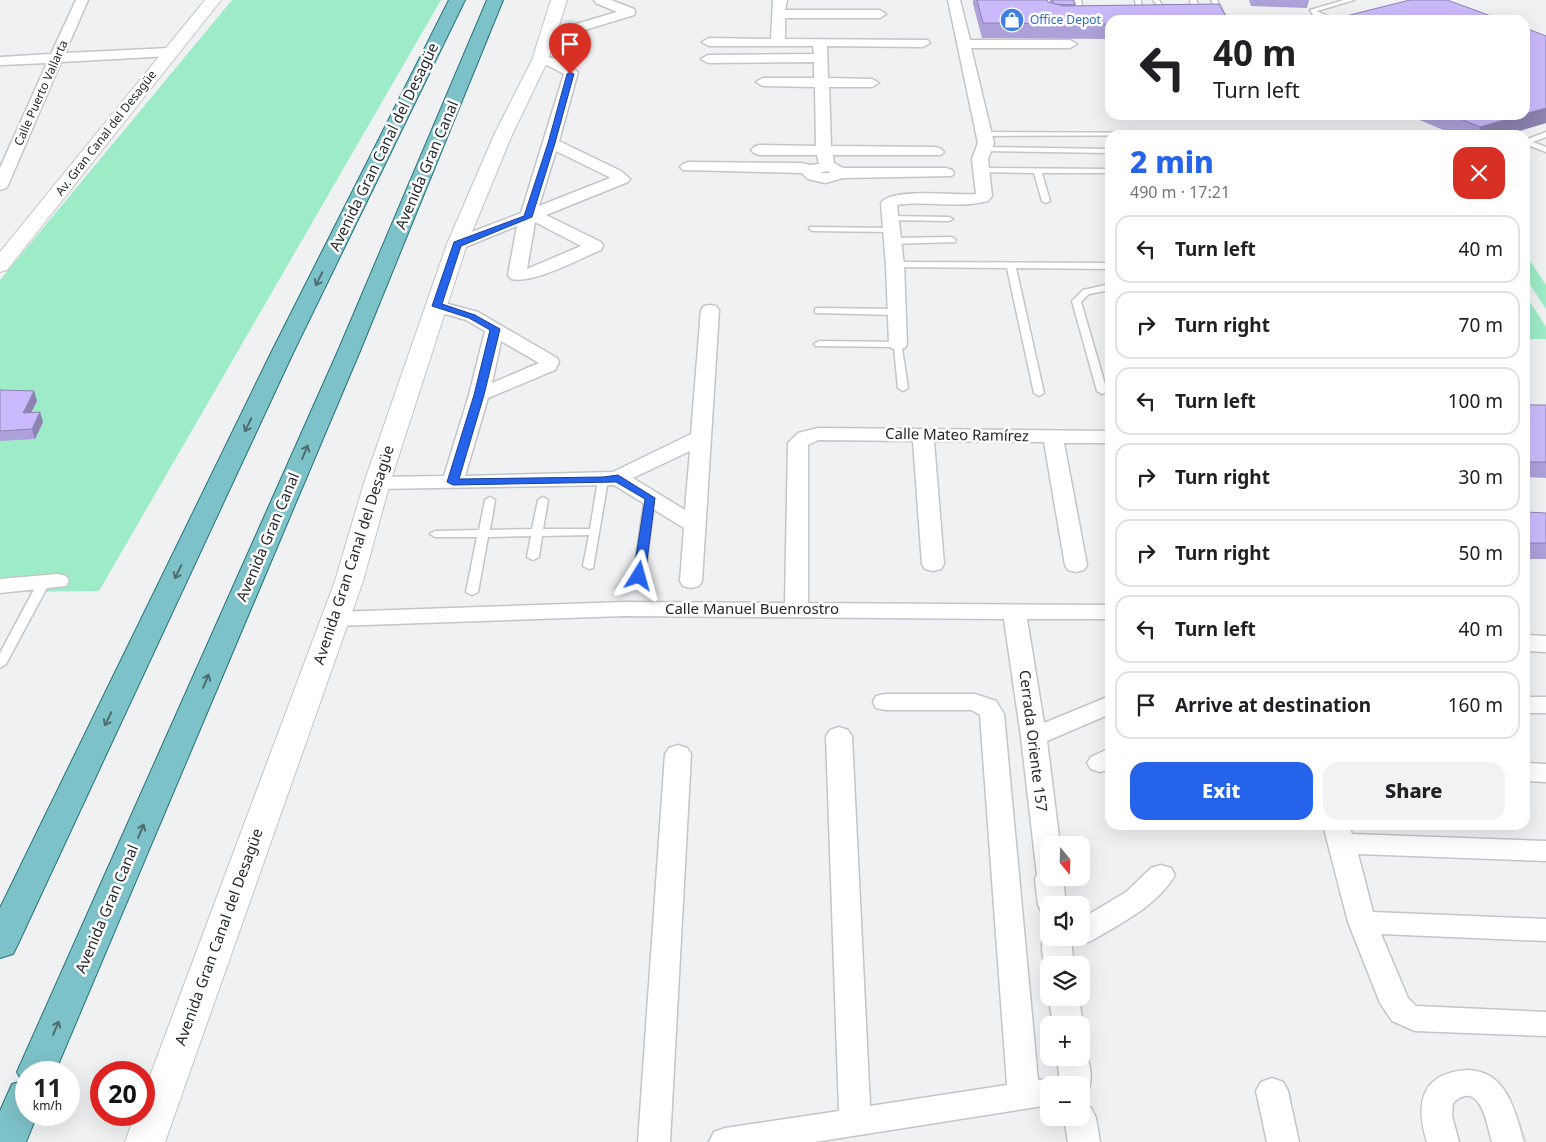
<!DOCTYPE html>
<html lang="en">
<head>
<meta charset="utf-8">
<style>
  body { margin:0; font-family:"Noto Sans",sans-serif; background:#f2f2f2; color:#202124; height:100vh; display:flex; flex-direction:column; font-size:19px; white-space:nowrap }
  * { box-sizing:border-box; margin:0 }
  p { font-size:16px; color:#757577 }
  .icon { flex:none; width:28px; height:28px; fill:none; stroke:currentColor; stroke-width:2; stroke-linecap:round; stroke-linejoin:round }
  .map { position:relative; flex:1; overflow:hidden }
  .drawer { position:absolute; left:1105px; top:130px; width:425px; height:700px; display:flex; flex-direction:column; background:#fff; border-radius:15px; box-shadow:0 5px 20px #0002 }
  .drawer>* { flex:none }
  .guide { position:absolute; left:1105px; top:15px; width:425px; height:105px; border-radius:15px; box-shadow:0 5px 20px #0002; background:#fff; color:#202124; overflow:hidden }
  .needle { width:32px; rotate:161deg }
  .buttons { position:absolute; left:1040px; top:836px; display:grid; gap:10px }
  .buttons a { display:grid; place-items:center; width:50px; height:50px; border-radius:10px; background:#fff; box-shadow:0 5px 20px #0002; font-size:25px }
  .speed { position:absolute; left:15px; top:1061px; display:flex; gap:10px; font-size:25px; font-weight:700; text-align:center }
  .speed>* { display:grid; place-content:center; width:65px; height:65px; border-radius:50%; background:#fff; box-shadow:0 5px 20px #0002; line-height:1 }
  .speed small { font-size:12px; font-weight:400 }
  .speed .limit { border:8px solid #d22; background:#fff; color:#111 }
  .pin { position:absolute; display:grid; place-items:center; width:42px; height:42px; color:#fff; margin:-51px -21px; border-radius:50% 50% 50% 0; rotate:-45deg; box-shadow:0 0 5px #0007 }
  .pin .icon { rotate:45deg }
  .me { position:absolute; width:55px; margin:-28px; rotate:8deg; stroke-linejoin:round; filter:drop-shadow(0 0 4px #0008) }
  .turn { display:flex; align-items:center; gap:18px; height:105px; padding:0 25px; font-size:22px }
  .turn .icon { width:65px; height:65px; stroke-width:2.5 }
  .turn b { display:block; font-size:35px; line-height:42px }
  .round { display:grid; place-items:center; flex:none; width:52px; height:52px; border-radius:15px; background:#f2f2f2 }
  .head { display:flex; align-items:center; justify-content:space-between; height:85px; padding:0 25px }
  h1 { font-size:30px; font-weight:800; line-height:38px; color:#2563eb }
  .action { display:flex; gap:10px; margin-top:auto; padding:10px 25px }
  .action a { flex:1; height:58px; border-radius:15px; background:#2563eb; color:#fff; font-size:20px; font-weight:800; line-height:58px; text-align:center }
  .action a+a { background:#f2f2f2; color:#202124 }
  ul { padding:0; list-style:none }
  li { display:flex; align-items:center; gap:15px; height:68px; margin:0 10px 8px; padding:0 15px; border:2px solid #e0e0e0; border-radius:15px }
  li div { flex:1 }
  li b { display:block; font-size:19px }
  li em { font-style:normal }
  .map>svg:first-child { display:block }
  .green { fill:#9eebc7 }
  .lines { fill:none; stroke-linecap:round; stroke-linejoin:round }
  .lane-casing { stroke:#c3c5c7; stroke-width:3 }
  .street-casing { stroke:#c3c5c7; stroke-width:3 }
  .secondary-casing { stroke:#c3c5c7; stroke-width:2 }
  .primary-casing { stroke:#277278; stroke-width:2 }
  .lane { fill:#fff; fill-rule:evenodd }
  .street { fill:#fff; fill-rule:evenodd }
  .secondary { fill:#fff; fill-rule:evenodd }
  .primary { fill:#7dc2c8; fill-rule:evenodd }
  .wall { fill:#aea0d9 }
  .shaded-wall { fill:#8d82b0 }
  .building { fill:#cabafc; stroke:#8d82b0 }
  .oneway { stroke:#4e6d71 }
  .route { fill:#2563eb; stroke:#184099 }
  .labels { text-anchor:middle; stroke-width:5; stroke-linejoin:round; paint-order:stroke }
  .far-shop-label { font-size:12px; fill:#366cbe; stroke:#fdfeff; text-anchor:start }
  .far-street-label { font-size:12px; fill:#272829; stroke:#fdfeff }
  .street-label { font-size:15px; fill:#272829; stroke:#fdfeff }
</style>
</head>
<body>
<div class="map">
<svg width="1546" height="1142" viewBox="0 0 1546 1142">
  <rect width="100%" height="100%" fill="#eff1f3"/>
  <!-- green -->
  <g class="green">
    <path d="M232,0h209l-342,591 -99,1v-312z"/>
    <path d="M1525,253l21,32v24l-21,-32z"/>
    <path d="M1525,294l21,33v12h-21z"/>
  </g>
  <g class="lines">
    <!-- lane casing -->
    <g class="lane-casing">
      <g id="lane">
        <path d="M1075,0h6l3,17 -5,-1z"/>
        <path d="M1135,0h6l2,17 -8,-1 2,-2z"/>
        <path d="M1153,0h6l3,5 23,2 6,-1 -1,-6h6l2,4 -3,4 -10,3 -25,-2z"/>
        <path d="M1211,0h6l10,20h-6z"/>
        <path d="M1344,0h10l-37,11 18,9h-9l-13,-5 -3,-5z"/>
        <path d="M981,132l251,1 4,2 -252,1 -4,-2z"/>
        <path d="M1546,132v5l-13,5 13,5v5l-21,-8v-4z"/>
        <path d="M981,147l129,2v4l-126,-2h-3z"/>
        <path d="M979,168l131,1v4h-68l8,28 -4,2 -4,-2 -8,-28 -52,-1h-3z"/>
        <path d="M887,216l62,1 4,2 -4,2 -59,-1h-3z"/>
        <path d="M810,227l81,1 4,2 -4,2 -78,-1 -4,-2z"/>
        <path d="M952,237l4,3 -1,2 -63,2 -4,-3 4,-3z"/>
        <path d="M895,262l215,1v6l-94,-1 28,125 -5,3 -5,-3 -27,-125 -115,-1v-4z"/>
        <path d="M1110,284v6l-21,4 -8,8 26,89 -5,3 -5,-3 -25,-90 11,-11z"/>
        <path d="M818,308l79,1 5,3 -5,3 -82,-2v-4z"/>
        <path d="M819,341l82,1 7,46 -5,3 -5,-3 -4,-41 -78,-1 -2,-2z"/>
        <path d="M603,477l5,3 -15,88 -4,1 -6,-3 6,-31 -47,1 -3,21 -6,3 -6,-3 4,-21 -43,1 -10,55 -6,3 -6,-3 11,-55h-42l-5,-3 5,-3 44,-1 6,-30 5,-3 5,3 -5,30 42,-1 6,-29 5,-3 5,3 -5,29h47l8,-49z"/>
        <path d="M650,494l5,3 -10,79 -6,3 -6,-3 12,-79z"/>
        <path d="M44,579l6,3 -44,82 -6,4v-15l38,-71z"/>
      </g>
    </g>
    <!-- street casing -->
    <g class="street-casing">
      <g id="street">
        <path d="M76,0h12l-23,53 105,-5 7,4 -7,4 -109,6 -53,123 -2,3 -6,2v-22l47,-105 -47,2v-8l51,-3z"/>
        <path d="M594,0h17l23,9 1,3 -1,3 -82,25h-10l-2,-3 2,-3 75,-22 -21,-9z"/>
        <path d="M773,0h14l-2,10h95l6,4 -6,4h-95v21l143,1 2,3 -7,4 -96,-1 1,32 44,1 7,4 -7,4h-43l2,59 105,1 5,2 3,3 -3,3h-108l1,8 9,5h103l6,2 2,3 -2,3 -109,2 -18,5 -17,-4 -6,-6 -119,-3 -3,-3 3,-3 5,-2 113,1 9,2 9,-1 -2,-9h-58l-5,-2 -3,-3 3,-3 5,-2 57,1 -1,-59 -52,-1 -7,-4 7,-4h51v-16l-106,1 -7,-4 7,-4 106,-1 -1,-8h-104l-7,-4 7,-4 62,1zM828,171l2,2h-11z"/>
        <path d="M948,0h12l10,40h100l7,4 -7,4h-99l23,95 -6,16 4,37 -4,5c-30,8 -61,-1 -91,4l7,60 3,79 -2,4 -7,2 -7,-2 -2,-4 -3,-79 -5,-62c11,-16 75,-7 95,-9l-4,-35 6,-16z"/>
        <path d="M540,56l18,3 20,13 -19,69 62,30 9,8 -2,3 -82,33 55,27 2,4 -2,4c-22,9 -67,34 -90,29l-3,-4 9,-49 -54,22h-12l-2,-4 2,-4 70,-27 43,-139 -15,-8 -14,-3 -2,-3zM556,151l53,26 1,1 -71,28zM535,222l46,24 -54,23z"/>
        <path d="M437,301l41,11 79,46 2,4 -4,8 -67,28 -23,78 148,-4 78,-38 10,-124 3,-4 6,-1 6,1 3,4 -17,271 -3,5 -8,2 -8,-2 -3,-5 4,-53 -70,-43 -237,4 -7,-2 -3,-4 3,-4 7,-2 67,-1 25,-81 16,-64 -19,-11 -35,-10 -3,-4 3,-4zM501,341l38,22 -47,20zM690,451l-5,59 -52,-32z"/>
        <path d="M818,428l292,3v12h-46l23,122 -3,5 -8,2 -8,-2 -3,-5 -21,-123 -110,-1 10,123 -3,5 -8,2 -8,-2 -3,-5 -9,-123 -95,-1 -10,5v158l302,2v14h-83l17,104 66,-27v18l-63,27 13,104h-11v33h14l3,27h-17v10l-7,-2 -4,-8 -3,-27 2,-3 -16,-138 -17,-118 -380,-3 -289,10 -8,-2 -4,-5 4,-5 8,-2 289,-10 161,1 3,-160 10,-10z"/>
        <path d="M58,574l8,2 3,5 -3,5 -66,7v-14z"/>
        <path d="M1525,635l21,1v16l-21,-1z"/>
        <path d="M885,694h90l21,7 8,13 34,366 11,-1 11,4 -3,-25h24v-10c11,11 12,34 6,46l-6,2v-11h-32v20l-234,37h-106l5,-10 11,-4 114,-17 -13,-375 4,-6 9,-3 9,3 4,6 18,370 137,-21 -27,-370 -8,-5h-87l-9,-2 -3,-6 3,-6z"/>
        <rect x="1525" y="697" width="21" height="16"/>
        <path d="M678,745l9,3 4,6 -21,388h-32l27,-388 4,-6z"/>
        <path d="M1110,748v21l-10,3 -9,-3 -4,-6 4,-6z"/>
        <path d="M1525,763l21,1v18l-21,-1z"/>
        <path d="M1323,825h26l3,9 194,7v20l-188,-7 15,58 173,7v22l-165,-7 27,64 8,8 130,6v24l-131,-5 -23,-10 -12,-18 -32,-81z"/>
        <path d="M1161,865l10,3 4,7c-18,31 -54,48 -84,66l-10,3 -10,-3 3,24h-25v8c-7,-12 -10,-30 -3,-43l3,-1v9h32v-19l45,-27 25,-24z"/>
        <path d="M1049,998h30l4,27 -2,4v-4h-28z"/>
        <path d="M1469,1070c38,2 46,41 55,72h-32c-5,-18 -12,-64 -39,-39l-1,13 7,26h-32c-12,-39 -6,-70 42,-72z"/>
        <path d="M1272,1078l11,4 5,9 11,51h-32l-11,-51 5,-9z"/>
        <path d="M1081,1105l10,3 5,10 4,24h-32l-4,-24h17z"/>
      </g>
    </g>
    <!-- secondary casing -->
    <g class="secondary-casing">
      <g id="secondary">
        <path d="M205,0h16l-214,270 -7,2v-20z"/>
        <path d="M551,0h16l-19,60 -36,75 -45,109 -77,239 -27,98 -198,561h-40l10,-27h9v-23l191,-511 29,-98 83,-239 47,-109 38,-75z"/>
      </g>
    </g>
    <!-- primary casing -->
    <g class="primary-casing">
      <g id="primary">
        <path d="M449,0h16l-172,353 -275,591 -5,10 -13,4v-50l271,-555z"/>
        <path d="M487,0h16l-143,351 -305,721h-29v43h11l-11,27h-26v-31l12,-27 10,-3 -5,-9 321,-721z"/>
      </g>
    </g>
    <!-- lane -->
    <use href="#lane" class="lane"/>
    <!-- street -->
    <use href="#street" class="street"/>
    <!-- secondary -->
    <use href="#secondary" class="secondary"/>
    <!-- primary -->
    <use href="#primary" class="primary"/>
  </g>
  <!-- wall -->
  <g class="wall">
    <path d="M973,0h74l1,2h2v-2h23l2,6 35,14v19l-128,-1 -9,-34z"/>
    <path d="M1249,0h60l-2,8 -56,-2z"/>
    <path d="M1546,36v87l-40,12h-51l-47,-20h117z"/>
    <path d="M0,390l34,1 3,10 -6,11h9l3,10 -8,17 -35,2z"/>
    <path d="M1525,405h21v73l-21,-1z"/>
    <path d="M1525,512l21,1v46h-21z"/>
  </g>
  <!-- shaded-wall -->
  <g class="shaded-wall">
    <path d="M1546,108v15l-40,12h-28l2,-8 42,-12h3v-1z"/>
    <path d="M34,391l3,10 -11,22 -3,-10z"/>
    <path d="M40,412l3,10 -8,17 -3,-10z"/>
  </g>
  <!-- building -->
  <g class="building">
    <path d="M977,0h70l1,2 16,4 155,-2 9,16h-118v4l-127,-1z"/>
    <path d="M1052,0h21l2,5 -21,-1z"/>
    <path d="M1410,0h37l55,20h-172z"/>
    <path d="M1525,28l21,8v72l-21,6z"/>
    <path d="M1451,115h71l-42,12z"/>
    <path d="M0,390l34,1 -11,22 17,-1 -8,17 -32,2z"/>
    <rect x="1525" y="405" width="21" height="57"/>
    <path d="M1525,512l21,1v30h-21z"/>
  </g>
  <!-- one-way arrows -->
  <defs><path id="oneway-shaft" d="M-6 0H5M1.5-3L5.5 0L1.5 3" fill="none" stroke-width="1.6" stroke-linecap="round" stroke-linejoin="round" transform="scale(1.25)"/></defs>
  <g class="oneway">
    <use href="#oneway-shaft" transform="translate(319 279) rotate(116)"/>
    <use href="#oneway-shaft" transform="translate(248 425) rotate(116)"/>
    <use href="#oneway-shaft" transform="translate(305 452) rotate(-67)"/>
    <use href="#oneway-shaft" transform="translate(178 572) rotate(116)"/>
    <use href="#oneway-shaft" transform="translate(206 681) rotate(-67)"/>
    <use href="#oneway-shaft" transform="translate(108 719) rotate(116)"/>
    <use href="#oneway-shaft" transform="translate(141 831) rotate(-67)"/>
    <use href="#oneway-shaft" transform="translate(56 1028) rotate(-67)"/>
  </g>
  <!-- route -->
  <path class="route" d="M570,72l4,2 -19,69 -23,74 -71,29 -19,58 33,11 25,14 -16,66 -25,84 144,-2 15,-2 37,23 -10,78 -6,3 -6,-3 12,-77 -29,-17 -163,3 -6,-3 27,-87 16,-65 -21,-12 -37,-12 22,-64 70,-26 24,-73 19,-69z"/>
  <!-- icons -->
  <defs>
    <g id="shop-disc" transform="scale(1.25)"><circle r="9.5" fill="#3f7fe0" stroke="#fdfeff"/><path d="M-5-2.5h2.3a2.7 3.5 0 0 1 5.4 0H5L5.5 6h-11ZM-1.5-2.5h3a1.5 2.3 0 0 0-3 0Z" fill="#fff"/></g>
  </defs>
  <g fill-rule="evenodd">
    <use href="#shop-disc" x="1012" y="20"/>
  </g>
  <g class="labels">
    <!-- far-shop labels -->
    <g class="far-shop-label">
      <text x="1030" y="24">Office Depot</text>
    </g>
    <!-- far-street labels -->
    <g class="far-street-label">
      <text transform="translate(41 93) rotate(-66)" y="4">Calle Puerto Vallarta</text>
      <text transform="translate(106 133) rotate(-52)" y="4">Av. Gran Canal del Desagüe</text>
    </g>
    <!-- street labels -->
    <g class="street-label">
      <text transform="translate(384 147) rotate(-64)" y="5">Avenida Gran Canal del Desagüe</text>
      <text transform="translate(427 165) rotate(-67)" y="5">Avenida Gran Canal</text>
      <text transform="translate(957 435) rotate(1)" y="5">Calle Mateo Ramírez</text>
      <text transform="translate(268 537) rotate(-67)" y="5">Avenida Gran Canal</text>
      <text transform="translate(354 555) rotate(-72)" y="5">Avenida Gran Canal del Desagüe</text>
      <text x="752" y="614">Calle Manuel Buenrostro</text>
      <text transform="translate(1033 741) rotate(83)" y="5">Cerrada Oriente 157</text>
      <text transform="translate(107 909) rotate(-67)" y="5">Avenida Gran Canal</text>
      <text transform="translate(219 937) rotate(-70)" y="5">Avenida Gran Canal del Desagüe</text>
    </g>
  </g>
</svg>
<div class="buttons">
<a><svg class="needle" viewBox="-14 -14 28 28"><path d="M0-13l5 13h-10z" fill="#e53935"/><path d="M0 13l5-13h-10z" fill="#757577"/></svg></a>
<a><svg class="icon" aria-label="sound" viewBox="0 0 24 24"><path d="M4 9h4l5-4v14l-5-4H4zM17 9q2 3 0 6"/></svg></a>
<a><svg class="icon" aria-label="layers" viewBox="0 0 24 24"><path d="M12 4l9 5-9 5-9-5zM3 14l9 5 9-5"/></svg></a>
<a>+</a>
<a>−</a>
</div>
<div class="speed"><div>11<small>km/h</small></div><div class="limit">20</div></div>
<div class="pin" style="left:570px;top:74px;background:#d93025"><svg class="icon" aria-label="arrive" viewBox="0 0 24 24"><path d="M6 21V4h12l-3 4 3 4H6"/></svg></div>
<svg class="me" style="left:639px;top:576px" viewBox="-20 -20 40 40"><path d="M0-17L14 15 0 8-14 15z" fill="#2563eb" stroke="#fff" stroke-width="4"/></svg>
<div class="guide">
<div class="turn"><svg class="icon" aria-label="left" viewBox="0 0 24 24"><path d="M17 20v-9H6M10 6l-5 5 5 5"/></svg><div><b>40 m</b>Turn left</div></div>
</div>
<section class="drawer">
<div class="head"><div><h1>2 min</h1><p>490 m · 17:21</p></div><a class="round" style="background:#d93025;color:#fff"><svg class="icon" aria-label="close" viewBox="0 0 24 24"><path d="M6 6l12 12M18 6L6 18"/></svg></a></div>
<ul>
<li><svg class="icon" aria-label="left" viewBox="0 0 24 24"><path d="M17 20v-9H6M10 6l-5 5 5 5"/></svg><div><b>Turn left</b></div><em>40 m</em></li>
<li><svg class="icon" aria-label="right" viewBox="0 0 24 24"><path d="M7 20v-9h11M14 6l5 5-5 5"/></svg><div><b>Turn right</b></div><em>70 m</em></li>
<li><svg class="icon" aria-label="left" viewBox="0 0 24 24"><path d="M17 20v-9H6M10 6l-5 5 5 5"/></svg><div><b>Turn left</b></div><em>100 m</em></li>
<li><svg class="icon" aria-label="right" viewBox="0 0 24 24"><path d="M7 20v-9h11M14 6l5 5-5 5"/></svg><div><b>Turn right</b></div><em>30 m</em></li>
<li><svg class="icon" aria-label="right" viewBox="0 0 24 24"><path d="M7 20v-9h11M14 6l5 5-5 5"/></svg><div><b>Turn right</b></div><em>50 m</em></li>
<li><svg class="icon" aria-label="left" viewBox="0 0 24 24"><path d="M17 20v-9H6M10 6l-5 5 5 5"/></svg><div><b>Turn left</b></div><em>40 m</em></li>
<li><svg class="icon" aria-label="arrive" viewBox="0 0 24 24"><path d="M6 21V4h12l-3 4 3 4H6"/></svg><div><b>Arrive at destination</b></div><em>160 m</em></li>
</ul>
<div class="action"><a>Exit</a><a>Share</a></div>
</section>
</div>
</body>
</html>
